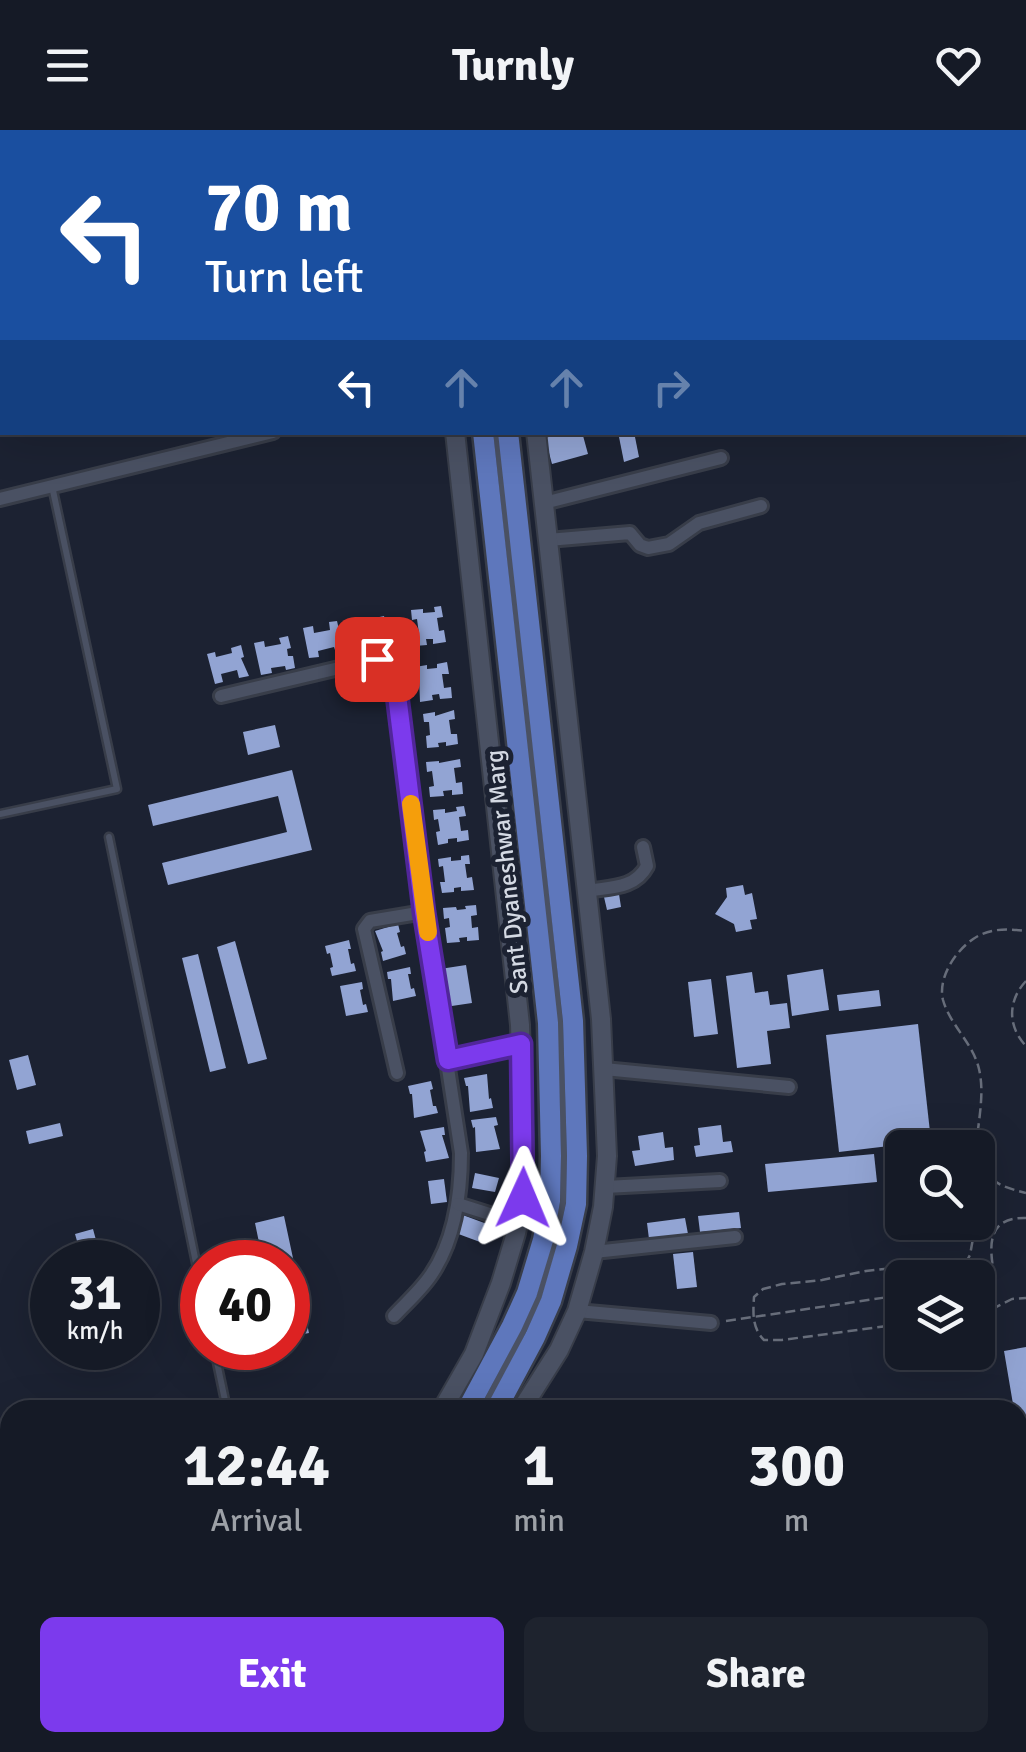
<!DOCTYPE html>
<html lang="en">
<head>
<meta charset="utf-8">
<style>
  body { margin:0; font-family:Signika,sans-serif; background:#1e232e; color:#f1f3f6; height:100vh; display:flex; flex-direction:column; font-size:38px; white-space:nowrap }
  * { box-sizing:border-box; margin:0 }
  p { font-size:32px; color:#9da1a7 }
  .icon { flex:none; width:55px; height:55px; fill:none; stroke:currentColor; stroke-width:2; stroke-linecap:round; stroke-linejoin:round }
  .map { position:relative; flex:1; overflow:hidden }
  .sheet { position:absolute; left:0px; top:1270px; width:1028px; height:352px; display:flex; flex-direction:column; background:#151a26; border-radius:30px 30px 0 0; box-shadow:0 10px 40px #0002,0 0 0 2px #343843 }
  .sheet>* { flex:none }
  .top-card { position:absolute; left:0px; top:0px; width:1028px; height:305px; box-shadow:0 10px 40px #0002,0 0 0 2px #343843; background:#1a4fa0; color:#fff; overflow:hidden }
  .controls { position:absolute; left:885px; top:1000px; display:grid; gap:20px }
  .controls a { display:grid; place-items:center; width:110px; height:110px; border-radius:15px; background:#151a26; box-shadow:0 10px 40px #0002,0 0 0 2px #343843; font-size:50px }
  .speed { position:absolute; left:30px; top:1110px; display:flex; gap:20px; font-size:50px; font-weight:700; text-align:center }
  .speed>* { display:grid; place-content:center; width:130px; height:130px; border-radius:50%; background:#151a26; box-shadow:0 10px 40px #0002,0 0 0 2px #343843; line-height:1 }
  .speed small { font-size:25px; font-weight:400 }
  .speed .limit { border:15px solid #d22; background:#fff; color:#111 }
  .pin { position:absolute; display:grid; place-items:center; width:85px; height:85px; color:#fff; margin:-42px; border-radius:20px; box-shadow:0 5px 15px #0006 }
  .me { position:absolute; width:110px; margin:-55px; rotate:1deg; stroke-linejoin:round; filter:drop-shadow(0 0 8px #0008) }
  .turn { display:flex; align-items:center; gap:35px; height:210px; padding:0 40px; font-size:45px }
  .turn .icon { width:130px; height:130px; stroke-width:2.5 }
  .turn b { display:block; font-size:70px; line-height:85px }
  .lanes { display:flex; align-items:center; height:95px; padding:0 40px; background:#0003; justify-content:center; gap:50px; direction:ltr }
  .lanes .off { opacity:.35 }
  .eta { display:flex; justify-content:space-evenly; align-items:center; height:170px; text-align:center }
  .eta b { font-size:60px; font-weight:700; line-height:70px }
  .action { display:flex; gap:20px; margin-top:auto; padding:20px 40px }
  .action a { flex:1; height:115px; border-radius:15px; background:#7c3aed; color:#fff; font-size:40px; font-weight:700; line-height:115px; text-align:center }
  .action a+a { background:#1e232e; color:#f1f3f6 }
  header { display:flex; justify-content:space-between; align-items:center; height:130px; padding:0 40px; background:#151a26; font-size:45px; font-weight:700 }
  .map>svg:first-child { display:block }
  .building { fill:#92a4d3 }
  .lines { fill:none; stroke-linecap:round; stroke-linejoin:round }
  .service-casing { stroke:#383d49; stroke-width:11 }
  .minor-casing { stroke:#383d49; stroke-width:18 }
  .tertiary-casing { stroke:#383d49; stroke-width:22 }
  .primary-casing { stroke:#383d49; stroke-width:25 }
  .path { stroke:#676d7a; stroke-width:2.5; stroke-dasharray:10 5; stroke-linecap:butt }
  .service { stroke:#4a5163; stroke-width:6 }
  .minor { stroke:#4a5163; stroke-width:12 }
  .tertiary { stroke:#4a5163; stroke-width:18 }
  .primary { stroke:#5e77bc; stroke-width:20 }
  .route-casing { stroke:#51269a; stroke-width:25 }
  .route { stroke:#7c3aed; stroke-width:18 }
  .slow { stroke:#f59e0b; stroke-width:18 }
  .labels { text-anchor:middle; stroke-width:10; stroke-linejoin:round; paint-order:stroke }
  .street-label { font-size:25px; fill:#d4d9e3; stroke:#1c2232 }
</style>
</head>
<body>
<header><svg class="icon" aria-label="menu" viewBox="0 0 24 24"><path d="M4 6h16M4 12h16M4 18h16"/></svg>Turnly<svg class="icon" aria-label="heart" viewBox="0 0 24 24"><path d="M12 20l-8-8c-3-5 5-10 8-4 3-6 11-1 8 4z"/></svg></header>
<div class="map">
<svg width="1026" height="1622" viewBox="0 0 1026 1622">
  <rect width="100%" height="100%" fill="#1c2232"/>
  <!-- building -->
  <g class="building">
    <path d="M567,302h15l6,22 -36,10 -7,-26z"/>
    <path d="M618,302h16l5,25 -15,5z"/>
    <path d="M441,476l2,11 -6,1 2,13 5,-1 2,12 -13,2v-5h-7l1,6 -12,1 -1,-11 5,-1 -2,-15 -5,1 -1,-10 12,-1v4l12,-1 -1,-5z"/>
    <path d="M384,486l7,32 -9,2 -2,-7 -15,4 1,6 -10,2 -6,-32 10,-2 1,7 15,-3 -1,-7z"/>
    <path d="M337,491l7,30 -8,2 -2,-6 -16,4 1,6 -10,1 -6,-30 10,-2 1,7 16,-3 -1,-8z"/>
    <path d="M288,506l3,12 -4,1 1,7h5l2,12 -9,2 -1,-4 -14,2 1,5 -11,2 -7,-32 10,-2 1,6 16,-3 -2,-6z"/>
    <path d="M241,515l3,12 -3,1 8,18 -10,2 -2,-8 -16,4 2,8 -8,2 -8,-30 8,-2 1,5 16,-4 -1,-5z"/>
    <path d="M447,532l2,12h-7l2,14 7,-1 1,11 -12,1 -1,-5 -7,1 1,5 -13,2 -1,-27h-3l-1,-8 12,-2v4l10,-1v-4z"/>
    <path d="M454,580l1,9 -6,1 2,14h6l1,10 -12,2v-4l-8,1 1,4 -12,1 -1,-12 4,-1 -1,-13h-5l-1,-8 12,-2v4z"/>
    <path d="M275,595l5,22 -32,8 -5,-23z"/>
    <path d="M460,629l1,8 -7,1 2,15 6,-1 1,12 -11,1v-5l-9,1 1,5 -14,1 -1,-10 5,-1 -2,-15 -5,1 -1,-10 13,-1v2z"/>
    <path d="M292,640l20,80 -144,35 -6,-22 125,-31 -9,-36 -125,30 -5,-21z"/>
    <path d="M464,676l2,10 -7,1 2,14 7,-1 1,10 -12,2v-4l-9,1v4l-10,2 -2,-13 4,-1 -2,-12 -4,1 -1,-10 12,-1v4l12,-2 -1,-4z"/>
    <path d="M469,725l1,9h-5l2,14 5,-1 2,13 -13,1v-4l-7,1v4l-12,1 -2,-11h5l-2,-16 -4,1 -1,-8 13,-2v4l10,-1v-4z"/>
    <path d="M743,755l2,10 7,-2 5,26 -7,1 2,9 -16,3 -2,-8 -19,-10 12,-17 -1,-9z"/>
    <path d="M619,764l2,13 -14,3 -3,-13z"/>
    <path d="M476,775l1,10 -6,1 1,12 6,-1 1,13 -12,1v-4l-8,1 1,4 -13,1 -2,-15 5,-1 -1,-9 -5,1 -1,-11 13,-1 1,3 9,-1 -1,-3z"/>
    <path d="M398,794l2,8 -3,1 4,14 3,-1 2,8 -23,7 -2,-9 2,-1 -8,-20z"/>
    <path d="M349,810l2,9h-3l3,15 3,-1 2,8 -24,5 -2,-8 3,-1 -3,-14 -3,1 -2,-8z"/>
    <path d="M235,811l32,118 -19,5 -31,-117z"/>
    <path d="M198,824l28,114 -16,4 -28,-114z"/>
    <path d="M466,835l6,38 -27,4 -5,-38z"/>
    <path d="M410,837l1,7h-3l3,15 3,-1 2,8 -23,5 -2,-22h-3l-1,-7z"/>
    <path d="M823,839l6,41 -37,6 -5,-41z"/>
    <path d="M752,842l3,21 13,-2 2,14 17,-2 3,25 -23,3 4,33 -34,4 -11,-92z"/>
    <path d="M711,849l7,55 -24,3 -6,-55z"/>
    <path d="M362,852l1,7 -3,1 3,15 3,-1 2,8 -22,4 -6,-30z"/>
    <path d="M879,860l2,16 -42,5 -2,-16z"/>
    <path d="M918,894l13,117 -92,11 -13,-117z"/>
    <path d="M28,925l8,30 -19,5 -8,-30z"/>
    <path d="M487,944l2,25 2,-1 2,10 -23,4 -2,-26h-2l-2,-8z"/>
    <path d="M431,951l2,8 -3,1 3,16h3l2,7 -24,5 -2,-24h-2l-2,-8z"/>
    <path d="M496,987l2,8 -4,1 6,23 -24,3 -1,-25 -2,1 -2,-8z"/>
    <path d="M60,993l3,13 -34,8 -3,-13z"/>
    <path d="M721,995l2,17 8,-1 2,11 -37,5 -2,-11 6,-1 -2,-17z"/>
    <path d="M444,997l1,8h-3l7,23 -23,4 -2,-10 2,-1 -6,-20z"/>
    <path d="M663,1002l2,16 8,-1 1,13 -39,6 -3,-15 8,-1 -2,-14z"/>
    <path d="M874,1024l3,28 -109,10 -3,-28z"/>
    <path d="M475,1043l24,5 -4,14 -23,-4z"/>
    <path d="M444,1049l3,23 -16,2 -3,-23z"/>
    <path d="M739,1082l2,16 -41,4 -2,-16z"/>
    <path d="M460,1084l27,10 -7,18 -27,-10z"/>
    <path d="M284,1086l25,117 -21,4v-75h-25l-8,-39z"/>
    <path d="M685,1088l3,16 -39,5 -2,-16z"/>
    <path d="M93,1099l9,33h-19l-8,-28z"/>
    <path d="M693,1122l4,35 -20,2 -4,-35z"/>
    <path d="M1026,1217v108l-4,1 -4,-26v-20h-4l-10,-59z"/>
    <path d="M85,1218h18l2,10 -16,5z"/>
    <path d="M1026,1368v107l-8,2v-108z"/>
    <path d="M365,1612h57l-6,10h-35z"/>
  </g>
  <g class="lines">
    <!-- service casing -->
    <g class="service-casing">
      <g id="service">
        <path d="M470,0v2"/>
        <path d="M583,0v2"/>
        <path d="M0,684l117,-25 -65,-303"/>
        <path d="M109,707l93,455"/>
        <path d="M214,1218l13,62"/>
        <path d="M482,1280l41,-78 16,-35 16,-54 8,-41 1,-46 -4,-134 -64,-590"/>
        <path d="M286,1622l6,-10"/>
      </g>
    </g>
    <!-- minor casing -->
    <g class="minor-casing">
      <g id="minor">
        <path d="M286,0v2"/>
        <path d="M0,369l273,-67"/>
        <path d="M544,373l177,-45"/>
        <path d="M548,410l82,-7 10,12 8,3 21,-4 30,-21 62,-17"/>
        <path d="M221,566l156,-37 10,3 7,9 30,241 37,241c0,42 -6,87 -30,122 -10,15 -25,28 -37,41"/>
        <path d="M587,761c23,-4 48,-2 60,-25l-4,-19"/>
        <path d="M448,930l73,-16"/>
        <path d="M604,939l185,18"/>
        <path d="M397,943l-33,-144 6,-8 54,-9"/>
        <path d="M605,1057l115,-6"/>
        <path d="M458,1074l60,19"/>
        <path d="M594,1122l141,-15"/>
        <path d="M577,1181l134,12"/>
        <path d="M1018,1343h8"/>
        <path d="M1018,1361h8"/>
        <path d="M1018,1481l8,-1"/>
        <path d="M0,1486l10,-1"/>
        <path d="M559,1612l11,10"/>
        <path d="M641,1612v10"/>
        <path d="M0,1614l15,-2"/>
        <path d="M504,1622l5,-10"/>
      </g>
    </g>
    <!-- tertiary casing -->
    <g class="tertiary-casing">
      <g id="tertiary">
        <path d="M430,0v2"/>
        <path d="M510,0v2"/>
        <path d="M442,1280l32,-56 27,-71 15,-50 7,-35 1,-42 -4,-131 -65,-593"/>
        <path d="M521,1280l38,-60 18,-39 17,-59 9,-45 4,-51 -6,-137 -65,-587"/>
        <path d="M0,1306h10"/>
        <path d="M245,1622l6,-10"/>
        <path d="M331,1622l5,-10"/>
      </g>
    </g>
    <!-- primary casing -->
    <g class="primary-casing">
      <g id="primary">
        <path d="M457,0v2"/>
        <path d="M482,0l1,2"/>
        <path d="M467,1280l45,-84 15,-33 16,-53 7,-39 1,-45 -3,-133 -65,-591"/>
        <path d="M496,1280l39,-73 16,-36 16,-55 9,-42 1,-48 -4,-135 -65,-589"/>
        <path d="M272,1622l5,-10"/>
        <path d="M306,1622l6,-10"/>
      </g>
    </g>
    <!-- path -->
    <g class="path">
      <path d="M1026,851c-18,19 -19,45 0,65"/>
      <path d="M976,1018c2,-26 9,-54 3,-79 -6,-26 -29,-44 -36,-69 -6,-24 16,-55 37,-65 15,-7 30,-6 46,-4"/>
      <path d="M978,1023c8,29 21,33 48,40"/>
      <path d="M978,1087l11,-38"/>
      <path d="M978,1154l11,-4 5,-6c-5,-29 -7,-57 32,-56"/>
      <path d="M978,1186l34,-17 14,-1"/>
      <path d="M726,1191l176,-26"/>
      <path d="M902,1194l-120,16h-18c-12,-12 -11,-27 -10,-43l9,-8 19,-5 40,-4 44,-9 46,-5 20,8 19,-1 14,-9 5,-9 6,-33"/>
    </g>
    <!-- service -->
    <use href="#service" class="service"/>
    <!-- minor -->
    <use href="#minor" class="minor"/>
    <!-- tertiary -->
    <use href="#tertiary" class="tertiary"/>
    <!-- primary -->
    <use href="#primary" class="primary"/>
  </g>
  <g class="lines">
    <!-- route casing -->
    <g class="route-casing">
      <path id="route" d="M377,529l10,3 7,9 30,241 24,148 73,-16 2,154"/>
    </g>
    <!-- route -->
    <use href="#route" class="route"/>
    <!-- slow -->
    <path class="slow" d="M411,674l17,128"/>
  </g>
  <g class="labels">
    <!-- street labels -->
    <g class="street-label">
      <text transform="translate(506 742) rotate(-96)" y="9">Sant Dyaneshwar Marg</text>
    </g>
  </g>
</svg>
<div class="controls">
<a><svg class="icon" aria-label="search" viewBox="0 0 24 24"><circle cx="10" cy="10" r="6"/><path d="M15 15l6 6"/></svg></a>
<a><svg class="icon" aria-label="layers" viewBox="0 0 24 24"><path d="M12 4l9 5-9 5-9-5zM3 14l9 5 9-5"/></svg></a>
</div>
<div class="speed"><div>31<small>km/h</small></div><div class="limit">40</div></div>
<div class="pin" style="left:377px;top:529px;background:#d93025"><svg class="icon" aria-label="arrive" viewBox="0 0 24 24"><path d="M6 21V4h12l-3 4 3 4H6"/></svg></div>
<svg class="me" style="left:523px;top:1068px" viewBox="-20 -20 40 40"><path d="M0-17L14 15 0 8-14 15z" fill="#7c3aed" stroke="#fff" stroke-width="4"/></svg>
<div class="top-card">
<div class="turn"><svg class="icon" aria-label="left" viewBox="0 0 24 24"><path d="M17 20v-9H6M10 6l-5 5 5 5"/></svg><div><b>70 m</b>Turn left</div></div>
<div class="lanes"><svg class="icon" aria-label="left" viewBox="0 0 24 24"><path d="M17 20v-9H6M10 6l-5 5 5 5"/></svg><svg class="icon off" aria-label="ahead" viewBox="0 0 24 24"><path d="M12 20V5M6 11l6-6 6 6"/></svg><svg class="icon off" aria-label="ahead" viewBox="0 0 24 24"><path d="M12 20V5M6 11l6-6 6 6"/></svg><svg class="icon off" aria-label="right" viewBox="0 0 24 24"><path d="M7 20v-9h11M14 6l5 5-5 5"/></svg></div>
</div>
<section class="sheet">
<div class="eta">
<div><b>12:44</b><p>Arrival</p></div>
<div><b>1</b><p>min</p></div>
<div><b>300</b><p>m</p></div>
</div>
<div class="action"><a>Exit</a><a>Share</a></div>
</section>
</div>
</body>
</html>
